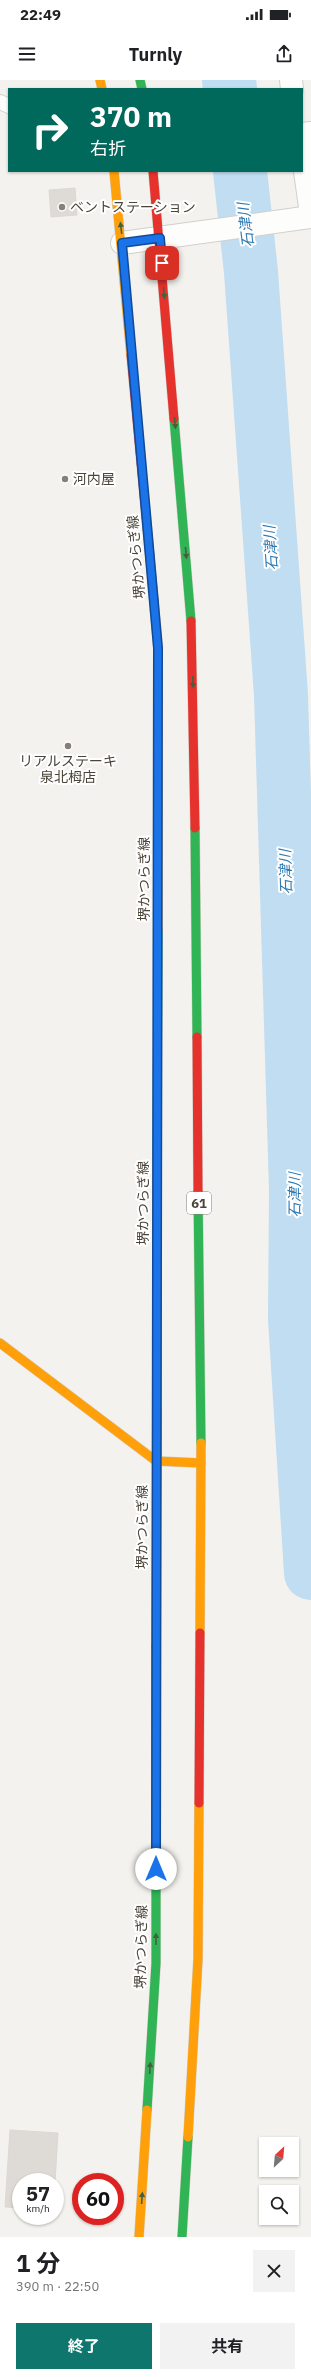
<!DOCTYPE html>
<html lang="ja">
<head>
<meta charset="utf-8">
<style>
  body { margin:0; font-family:"IBM Plex Sans","Noto Sans JP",sans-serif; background:#f2f2f2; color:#202124; height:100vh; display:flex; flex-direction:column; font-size:15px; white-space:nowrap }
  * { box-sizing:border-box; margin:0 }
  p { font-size:13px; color:#757577 }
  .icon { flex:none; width:22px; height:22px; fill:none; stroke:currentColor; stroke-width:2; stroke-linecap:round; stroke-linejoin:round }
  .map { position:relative; height:2157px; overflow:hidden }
  .panel { display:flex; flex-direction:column; background:#fff; flex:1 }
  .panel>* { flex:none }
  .top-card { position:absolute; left:8px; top:8px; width:295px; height:84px; border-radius:0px; box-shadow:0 1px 3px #0004; background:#00695c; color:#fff; overflow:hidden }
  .needle { width:26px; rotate:26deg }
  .tools { position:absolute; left:259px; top:2057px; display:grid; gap:8px }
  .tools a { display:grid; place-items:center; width:40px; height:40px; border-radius:0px; background:#fff; box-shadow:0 1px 3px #0004; font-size:20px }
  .speed { position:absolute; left:12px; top:2093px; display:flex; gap:8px; font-size:20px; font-weight:700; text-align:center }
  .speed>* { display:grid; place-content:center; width:52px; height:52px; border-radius:50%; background:#fff; box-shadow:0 1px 3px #0004; line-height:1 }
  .speed small { font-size:10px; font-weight:400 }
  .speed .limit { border:6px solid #d22; background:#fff; color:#111 }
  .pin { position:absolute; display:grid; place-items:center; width:34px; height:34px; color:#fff; margin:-17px; border-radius:8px; box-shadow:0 2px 6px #0006 }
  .me { position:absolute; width:44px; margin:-22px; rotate:0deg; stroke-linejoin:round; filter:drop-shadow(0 0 3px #0008) }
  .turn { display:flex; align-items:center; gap:14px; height:84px; padding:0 16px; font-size:18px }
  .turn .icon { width:52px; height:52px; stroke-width:2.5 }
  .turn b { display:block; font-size:28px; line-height:34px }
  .round { display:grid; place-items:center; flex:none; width:42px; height:42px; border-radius:0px; background:#f2f2f2 }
  .overview { display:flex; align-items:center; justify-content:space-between; height:68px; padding:0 16px }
  h1 { font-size:24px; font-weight:700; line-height:30px }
  .action { display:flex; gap:8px; margin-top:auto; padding:8px 16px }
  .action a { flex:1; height:46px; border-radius:0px; background:#0f766e; color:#fff; font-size:16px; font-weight:700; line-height:46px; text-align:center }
  .action a+a { background:#f2f2f2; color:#202124 }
  .status { display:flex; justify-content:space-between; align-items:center; height:28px; padding:0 20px; background:#fff; direction:ltr }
  .status svg { height:11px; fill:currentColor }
  header { display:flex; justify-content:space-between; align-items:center; height:52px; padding:0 16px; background:#fff; font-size:18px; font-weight:700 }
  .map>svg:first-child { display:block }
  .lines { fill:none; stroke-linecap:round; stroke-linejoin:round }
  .river { stroke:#c0ddf1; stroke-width:54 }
  .building { fill:#dedbd6; stroke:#dcd9d4 }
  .lane-casing { stroke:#d2d0cb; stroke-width:16 }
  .street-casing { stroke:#d2d0cb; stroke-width:24 }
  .fast-casing { stroke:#d3cfc5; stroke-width:10 }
  .slow-casing { stroke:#d3cfc5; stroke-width:10 }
  .jam-casing { stroke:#d3cfc5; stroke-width:10 }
  .lane { stroke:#fdfdfc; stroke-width:14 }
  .street { stroke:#fdfdfc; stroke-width:22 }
  .fast { stroke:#30b455; stroke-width:9 }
  .slow { stroke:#ff9f0a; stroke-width:9 }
  .jam { stroke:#e5322d; stroke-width:9 }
  .oneway { fill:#446040 }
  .route-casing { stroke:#114b97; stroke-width:10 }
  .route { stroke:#1a73e8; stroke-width:7 }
  .poi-dot { fill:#868178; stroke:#fff; stroke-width:1.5 }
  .labels { text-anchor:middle; stroke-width:4; stroke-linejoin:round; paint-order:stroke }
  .shield { fill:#fff; stroke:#817c74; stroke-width:1 }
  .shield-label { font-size:13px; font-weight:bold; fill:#4b4439 }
  .poi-label { font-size:14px; fill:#4b4439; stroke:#fff; text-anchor:start }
  .street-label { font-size:14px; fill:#4b4439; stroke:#fff }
  .water-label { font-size:15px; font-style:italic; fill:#2e7ab2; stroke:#fff }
</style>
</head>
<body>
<div class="status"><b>22:49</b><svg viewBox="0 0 49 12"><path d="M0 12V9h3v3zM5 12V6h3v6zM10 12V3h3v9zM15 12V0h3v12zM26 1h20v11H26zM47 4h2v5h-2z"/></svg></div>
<header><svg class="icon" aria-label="menu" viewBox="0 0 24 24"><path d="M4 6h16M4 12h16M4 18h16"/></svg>Turnly<svg class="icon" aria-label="share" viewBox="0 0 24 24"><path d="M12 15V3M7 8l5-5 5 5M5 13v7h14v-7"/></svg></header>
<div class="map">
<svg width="311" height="2157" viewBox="0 0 311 2157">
  <rect width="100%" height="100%" fill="#f4f2ee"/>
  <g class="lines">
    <!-- river -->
    <g class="river">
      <path d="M229,0l1,9"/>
      <path d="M240,91l11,101 30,423 15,495 -1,129 16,254"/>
    </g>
  </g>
  <!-- building -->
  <g class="building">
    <path d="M75,108l2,27 -26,2 -2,-27z"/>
    <path d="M10,2050l48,3 -3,49h-34v26l-16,-1z"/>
  </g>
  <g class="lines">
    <!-- lane casing -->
    <g class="lane-casing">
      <path id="lane" d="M0,22l9,4"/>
    </g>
    <!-- street casing -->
    <g class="street-casing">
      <g id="street">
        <path d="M291,0l1,9"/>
        <path d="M302,54l9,-1"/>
        <path d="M302,70l9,64"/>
        <path d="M122,163l189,-26"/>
      </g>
    </g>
    <!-- fast casing -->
    <g class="fast-casing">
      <g id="fast">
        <path d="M140,0l2,9"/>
        <path d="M174,339l17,202"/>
        <path d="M195,748l2,209"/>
        <path d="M157,1084l1,-234"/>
        <path d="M198,1111l3,252"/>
        <path d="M156,1566l1,-237"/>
        <path d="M147,2030l9,-147v-88"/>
        <path d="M182,2157l6,-100"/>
      </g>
    </g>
    <!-- slow casing -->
    <g class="slow-casing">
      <g id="slow">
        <path d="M100,0l2,9"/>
        <path d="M114,91l17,184"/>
        <path d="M154,521l4,47v282"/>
        <path d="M0,1263l156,118 45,2"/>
        <path d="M157,1329v-245"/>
        <path d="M200,1553l1,-190"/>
        <path d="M188,2057l10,-178 1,-156"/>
        <path d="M139,2157l8,-127"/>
      </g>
    </g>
    <!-- jam casing -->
    <g class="jam-casing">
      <g id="jam">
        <path d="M153,91l21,248"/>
        <path d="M131,275l23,246"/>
        <path d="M191,541l4,207"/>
        <path d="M197,957l1,154"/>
        <path d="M199,1723l1,-170"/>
        <path d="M156,1795v-229"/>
      </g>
    </g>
    <!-- lane -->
    <use href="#lane" class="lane"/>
    <!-- street -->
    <use href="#street" class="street"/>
    <!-- fast -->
    <use href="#fast" class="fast"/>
    <!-- slow -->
    <use href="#slow" class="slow"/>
    <!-- jam -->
    <use href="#jam" class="jam"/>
  </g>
  <!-- one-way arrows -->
  <defs><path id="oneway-solid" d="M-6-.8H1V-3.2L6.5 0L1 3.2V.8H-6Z"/></defs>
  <g class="oneway">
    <use href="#oneway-solid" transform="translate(121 148) rotate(-97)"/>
    <use href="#oneway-solid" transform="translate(164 213) rotate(85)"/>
    <use href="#oneway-solid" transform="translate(175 343) rotate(85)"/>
    <use href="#oneway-solid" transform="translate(186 473) rotate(85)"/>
    <use href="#oneway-solid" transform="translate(193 602) rotate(89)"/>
    <use href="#oneway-solid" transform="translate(156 1859) rotate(-90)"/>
    <use href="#oneway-solid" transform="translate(150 1988) rotate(-86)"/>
    <use href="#oneway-solid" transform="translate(142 2118) rotate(-86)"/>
  </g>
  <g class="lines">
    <!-- route casing -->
    <g class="route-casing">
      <path id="route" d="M156,1789l2,-1221 -36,-405 38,-5 2,25"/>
    </g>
    <!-- route -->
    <use href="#route" class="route"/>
  </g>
  <!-- markers -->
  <g class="poi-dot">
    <circle cx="62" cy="127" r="4"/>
    <circle cx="65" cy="399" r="4"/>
    <circle cx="68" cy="666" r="4"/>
  </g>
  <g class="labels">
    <!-- shield labels -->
    <rect class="shield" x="187" y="1112" width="24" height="22" rx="3"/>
    <g class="shield-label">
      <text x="199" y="1128">61</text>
    </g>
    <!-- poi labels -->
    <g class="poi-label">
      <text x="70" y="132">ベントステーション</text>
      <text x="73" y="404">河内屋</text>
      <text x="68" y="686" text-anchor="middle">リアルステーキ<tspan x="68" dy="16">泉北栂店</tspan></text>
    </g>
    <!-- street labels -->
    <g class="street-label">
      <text transform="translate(136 477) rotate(-95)" y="5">堺かつらぎ線</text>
      <text transform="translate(144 799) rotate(-90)" y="5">堺かつらぎ線</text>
      <text transform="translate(143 1123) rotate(-90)" y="5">堺かつらぎ線</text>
      <text transform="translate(142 1447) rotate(-90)" y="5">堺かつらぎ線</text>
      <text transform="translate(141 1867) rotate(-89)" y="5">堺かつらぎ線</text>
    </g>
    <!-- water labels -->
    <g class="water-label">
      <text transform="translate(246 145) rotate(-97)" y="5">石津川</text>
      <text transform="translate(271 468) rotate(-94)" y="5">石津川</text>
      <text transform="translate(286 792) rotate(-92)" y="5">石津川</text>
      <text transform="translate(295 1115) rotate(-90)" y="5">石津川</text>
    </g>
  </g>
</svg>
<div class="tools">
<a><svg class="needle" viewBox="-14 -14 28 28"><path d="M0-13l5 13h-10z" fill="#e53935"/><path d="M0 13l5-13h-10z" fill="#757577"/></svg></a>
<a><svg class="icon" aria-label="search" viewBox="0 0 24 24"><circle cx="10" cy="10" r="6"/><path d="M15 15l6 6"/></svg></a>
</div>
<div class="speed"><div>57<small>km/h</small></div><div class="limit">60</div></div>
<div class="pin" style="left:162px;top:183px;background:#d93025"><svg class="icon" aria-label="arrive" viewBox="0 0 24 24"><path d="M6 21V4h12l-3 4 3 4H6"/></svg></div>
<svg class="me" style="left:156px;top:1789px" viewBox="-20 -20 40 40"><circle r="19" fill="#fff"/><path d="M0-13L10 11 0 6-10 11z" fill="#1a73e8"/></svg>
<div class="top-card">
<div class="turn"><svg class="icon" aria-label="right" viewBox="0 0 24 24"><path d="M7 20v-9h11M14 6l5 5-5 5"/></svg><div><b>370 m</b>右折</div></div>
</div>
</div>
<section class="panel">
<div class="overview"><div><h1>1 分</h1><p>390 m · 22:50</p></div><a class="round"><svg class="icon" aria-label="close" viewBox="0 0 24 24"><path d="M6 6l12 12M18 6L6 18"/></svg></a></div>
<div class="action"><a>終了</a><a>共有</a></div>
</section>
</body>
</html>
